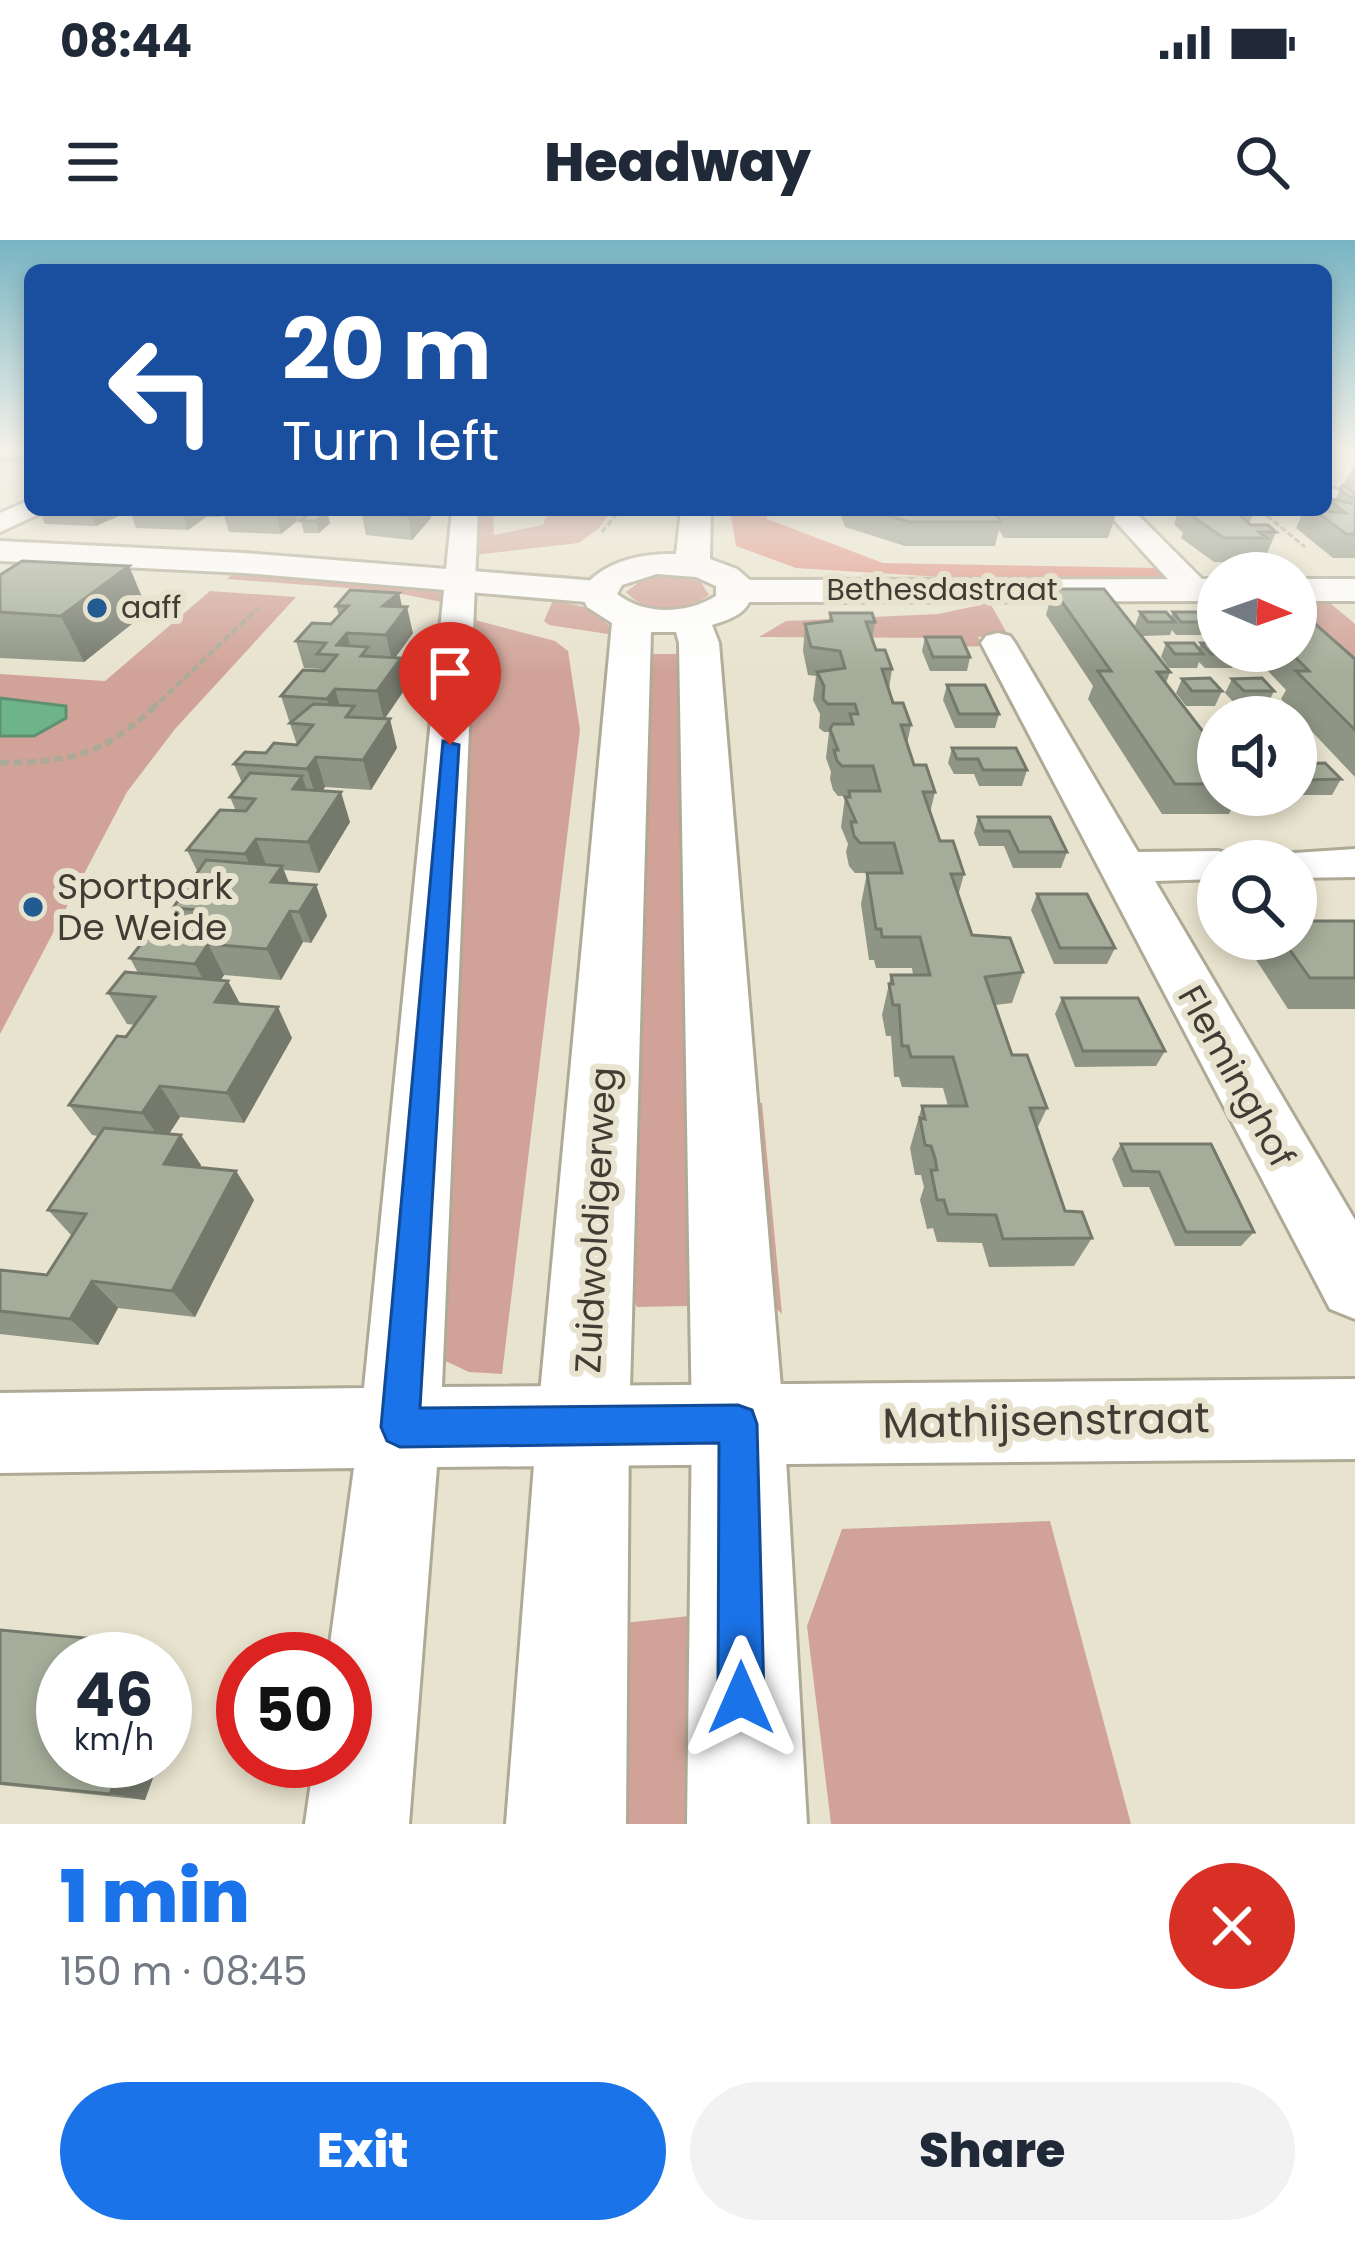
<!DOCTYPE html>
<html lang="en">
<head>
<meta charset="utf-8">
<style>
  body { margin:0; font-family:Poppins,sans-serif; background:#f2f2f3; color:#1f2937; height:100vh; display:flex; flex-direction:column; font-size:45px; white-space:nowrap }
  * { box-sizing:border-box; margin:0 }
  p { font-size:39px; color:#747a83 }
  .icon { flex:none; width:66px; height:66px; fill:none; stroke:currentColor; stroke-width:2; stroke-linecap:round; stroke-linejoin:round }
  .map { position:relative; height:1584px; overflow:hidden }
  .drawer { display:flex; flex-direction:column; background:#fff; flex:1 }
  .drawer>* { flex:none }
  .hud { position:absolute; left:24px; top:24px; width:1308px; height:252px; border-radius:18px; box-shadow:0 6px 18px #0003; background:#1a4fa0; color:#fff; overflow:hidden }
  .needle { width:78px; rotate:92deg }
  .buttons { position:absolute; left:1197px; top:312px; display:grid; gap:24px }
  .buttons a { display:grid; place-items:center; width:120px; height:120px; border-radius:50%; background:#fff; box-shadow:0 6px 18px #0003; font-size:60px }
  .speed { position:absolute; left:36px; top:1392px; display:flex; gap:24px; font-size:60px; font-weight:700; text-align:center }
  .speed>* { display:grid; place-content:center; width:156px; height:156px; border-radius:50%; background:#fff; box-shadow:0 6px 18px #0003; line-height:1 }
  .speed small { font-size:30px; font-weight:400 }
  .speed .limit { border:18px solid #d22; background:#fff; color:#111 }
  .pin { position:absolute; display:grid; place-items:center; width:102px; height:102px; color:#fff; margin:-123px -51px; border-radius:50% 50% 50% 0; rotate:-45deg; box-shadow:0 0 12px #0007 }
  .pin .icon { rotate:45deg }
  .me { position:absolute; width:132px; margin:-66px; rotate:0deg; stroke-linejoin:round; filter:drop-shadow(0 0 9px #0008) }
  .turn { display:flex; align-items:center; gap:42px; height:252px; padding:0 60px; font-size:54px }
  .turn .icon { width:156px; height:156px; stroke-width:2.5 }
  .turn b { display:block; font-size:84px; line-height:102px }
  .round { display:grid; place-items:center; flex:none; width:126px; height:126px; border-radius:63px; background:#f2f2f3 }
  .summary { display:flex; align-items:center; justify-content:space-between; height:204px; padding:0 60px }
  h1 { font-size:72px; font-weight:800; line-height:90px; color:#1a73e8 }
  .action { display:flex; gap:24px; margin-top:auto; padding:24px 60px }
  .action a { flex:1; height:138px; border-radius:72px; background:#1a73e8; color:#fff; font-size:48px; font-weight:800; line-height:138px; text-align:center }
  .action a+a { background:#f2f2f3; color:#1f2937 }
  .status { display:flex; justify-content:space-between; align-items:center; height:84px; padding:0 60px; background:#fff; direction:ltr }
  .status svg { height:33px; fill:currentColor }
  header { display:flex; justify-content:space-between; align-items:center; height:156px; padding:0 60px; background:#fff; font-size:54px; font-weight:800 }
  .map>svg:first-child { display:block }
  .green { fill:#d1a398 }
  .forest { fill:#dd9382 }
  .water { fill:#6db48b; stroke:#5f9071; stroke-width:3 }
  .lines { fill:none; stroke-linecap:round; stroke-linejoin:round }
  .minor-casing { stroke:#afaa96; stroke-width:6 }
  .tertiary-casing { stroke:#afaa96; stroke-width:6 }
  .secondary-casing { stroke:#afaa96; stroke-width:6 }
  .path-far2 { stroke:#ada998; stroke-width:3; stroke-dasharray:6 3; stroke-linecap:butt }
  .path-far1 { stroke:#ada998; stroke-width:4.5; stroke-dasharray:8 3; stroke-linecap:butt }
  .path { stroke:#ada998; stroke-width:6; stroke-dasharray:9 4.5; stroke-linecap:butt }
  .minor { fill:#fff; fill-rule:evenodd }
  .tertiary { fill:#fff; fill-rule:evenodd }
  .secondary { fill:#fff; fill-rule:evenodd }
  .wall { fill:#8e9584 }
  .shaded-wall { fill:#74796c }
  .building { fill:#a5ad9a; stroke:#74796c; stroke-width:3 }
  .route { fill:#1a73e8; stroke:#114b97; stroke-width:3 }
  .poi-dot { fill:#215b92; stroke:#e8e3ce; stroke-width:4.5 }
  .labels { text-anchor:middle; stroke-width:12; stroke-linejoin:round; paint-order:stroke }
  .far-street-label { font-size:30px; fill:#3f3d34; stroke:#e8e3ce }
  .far-poi-label { font-size:30px; fill:#3f3d34; stroke:#e8e3ce; text-anchor:start }
  .poi-label { font-size:36px; fill:#3f3d34; stroke:#e8e3ce; text-anchor:start }
  .street-label { font-size:36px; fill:#3f3d34; stroke:#e8e3ce }
  .near-street-label { font-size:42px; fill:#3f3d34; stroke:#e8e3ce }
</style>
</head>
<body>
<div class="status"><b>08:44</b><svg viewBox="0 0 49 12"><path d="M0 12V9h3v3zM5 12V6h3v6zM10 12V3h3v9zM15 12V0h3v12zM26 1h20v11H26zM47 4h2v5h-2z"/></svg></div>
<header><svg class="icon" aria-label="menu" viewBox="0 0 24 24"><path d="M4 6h16M4 12h16M4 18h16"/></svg>Headway<svg class="icon" aria-label="search" viewBox="0 0 24 24"><circle cx="10" cy="10" r="6"/><path d="M15 15l6 6"/></svg></header>
<div class="map">
<svg width="1355" height="1584" viewBox="0 0 1355 1584">
  <rect width="100%" height="100%" fill="#e8e3ce"/>
  <!-- green -->
  <g class="green">
    <path d="M475,270h18l1,25 49,-10 6,-15h63l-13,18 -20,15 -105,12z"/>
    <path d="M237,330c49,4 175,2 212,28l-2,5 -60,-12 -160,-12z"/>
    <path d="M673,335l28,7 8,13c-23,17 -64,20 -83,-3l20,-15z"/>
    <path d="M210,351l86,6 -121,132 -48,63 -127,242v-298h34l32,-19 -1,-11 -65,-8v-24l105,7z"/>
    <path d="M553,360l36,8 32,28 -72,-11 -5,-4z"/>
    <path d="M990,363l19,34h-31l5,9 -24,1 -6,-9 -194,-1 27,-16 152,-7z"/>
    <path d="M1296,363h34l25,21v49l-59,-54z"/>
    <path d="M475,380l80,21 13,10 12,79 -78,644 -33,-2 -30,-14z"/>
    <path d="M645,414h41l2,652 -51,1 -13,-26z"/>
    <path d="M736,862l26,1 20,211 -14,-14z"/>
    <path d="M1050,1281l81,303h-300l-24,-198 35,-97z"/>
    <path d="M699,1375l7,209h-97l5,-200z"/>
  </g>
  <!-- forest -->
  <path class="forest" d="M730,270h36l1,9 116,44 276,5 6,11 -177,5 -30,-6 -162,-10 -60,-22z"/>
  <!-- water -->
  <path class="water" d="M0,458l66,8v12l-32,18h-34z"/>
  <g class="lines">
    <!-- minor casing -->
    <g class="minor-casing">
      <g id="minor">
        <path d="M1326,247l29,7v16l-29,-7z"/>
        <path d="M30,260v10h12l-3,4 -39,18v-19z"/>
        <path d="M452,270h26l-36,877 913,-8v80l-918,8 -28,357h-104l9,-63h31v-102h-17l26,-191 -354,5v-80l364,-5z"/>
        <path d="M1105,270h28l73,73 5,7 -5,7h-22z"/>
        <path d="M998,393l12,3 5,7 123,209 80,-1 17,4 4,6h-21v18l-63,2 200,339v99l-25,-10 -349,-666 5,-7z"/>
        <path d="M1355,609v28l-59,1v-17h-22l5,-7z"/>
      </g>
    </g>
    <!-- tertiary casing -->
    <g class="tertiary-casing">
      <g id="tertiary">
        <path d="M0,301l244,12 354,28 13,3 5,8 -5,8 -13,3 -354,-30 -244,-12z"/>
        <path d="M1218,339v22l-481,1 -13,-3 -5,-8 5,-8 13,-3z"/>
        <rect x="1296" y="339" width="59" height="22"/>
      </g>
    </g>
    <!-- secondary casing -->
    <g class="secondary-casing">
      <path id="secondary" d="M681,270h30l-1,49 27,10 15,13c2,28 -14,35 -40,43l7,18 65,781 23,400h-120l5,-400 -13,-781 -3,-11h-25l-22,794 -3,398h-120l31,-398 75,-803 -25,-16 -7,-15c21,-30 59,-39 96,-38zM657,334l39,3 20,9v10c-30,18 -70,20 -99,-2l5,-9z"/>
    </g>
    <!-- path-far2 -->
    <g class="path-far2">
      <path d="M1260,270l45,37"/>
      <path d="M602,292l18,-22"/>
    </g>
    <!-- path-far1 -->
    <path class="path-far1" d="M152,469l106,-101"/>
    <!-- path -->
    <path class="path" d="M0,523c72,-2 101,-6 155,-57"/>
    <!-- minor -->
    <use href="#minor" class="minor"/>
    <!-- tertiary -->
    <use href="#tertiary" class="tertiary"/>
    <!-- secondary -->
    <use href="#secondary" class="secondary"/>
  </g>
  <!-- wall -->
  <g class="wall">
    <path d="M0,211h30v14h-9l-1,-2h-20z"/>
    <path d="M1355,224v26l-9,-3 9,6v65h-22l-37,-30 8,-18h22v-12l9,2z"/>
    <path d="M39,270h282l9,13 -11,10h-15l-3,-12h-4l-16,13 -52,-2 -5,-16 -3,1h-15l-18,13 -52,-2 -6,-17 -34,15 -51,-2z"/>
    <path d="M361,270h69l1,8 -19,22 -46,-5z"/>
    <path d="M839,270h154l3,5 2,-5h114l4,4 -8,24h-104l-5,-8 -4,16h-90l-60,-19z"/>
    <path d="M1172,270h78l4,3 -5,10 27,9 -10,24h-6l-3,7 -43,-1 -33,-24 2,-5 -9,-9 3,-9 -5,-3z"/>
    <path d="M0,335l148,36 -64,51 -84,-4z"/>
    <path d="M1053,349l117,83 -4,11 52,68v44h20l-9,19h-67l-74,-115 5,-13 -47,-71z"/>
    <path d="M399,353l3,14 11,26 -18,25h6l6,28 -23,33 13,29 -26,42 -46,-3 -3,4 28,31 -31,51 -35,-3 5,13 27,2 11,31 -16,27 -8,-1 -22,38 -57,-5 -3,5 19,24 52,34 -48,85 -64,-6 -11,17 32,31 -2,3 37,3 18,29 -59,117 -77,-9 -20,37 -98,-11v-64l47,5 25,-39 -24,-26 50,-74 -6,-1 -23,-30 66,-80 -8,-1 -19,-31 30,-20 -8,-15 45,-17 9,-12 -11,-21 25,-35 -11,-23 49,-39 -6,-14 12,-14 -8,-19 63,-19 -16,-49 41,-25 -1,-2 -17,-1 -8,-27 35,-17 8,-8 -3,-10z"/>
    <path d="M1140,372l31,5 2,-5 35,10 -5,13h-27l-4,-5 -2,5 -27,1 -8,-10z"/>
    <path d="M830,373l45,9 -3,18 4,10 16,19 -3,20 4,14 18,22 -4,19 7,21 21,27 -5,21 10,28 24,33 -6,22 14,39 51,37 -11,31 -17,2 17,50 35,53 -10,21 28,82 27,27 -18,28 -85,1 -7,-24 -45,-1 -4,-14 -6,1 -7,-29 4,-13 -3,-12h-6l-5,-27 12,-42h26l-5,-18 -41,-1 -3,-10h-5l-3,-41h-5l-4,-21 9,-40h22l-1,-7h-36l-2,-8h-5l-8,-56 6,-31h-12l-6,-7 -3,-14 2,-8 -7,-17 4,-30 3,-1h-10l-5,-6 -3,-11 1,-7 -5,-14 3,-26h-5l-5,-4 1,-14 -7,-14 3,-24 -8,-1 -5,-24 2,-27 24,-2z"/>
    <path d="M925,397l45,20 -3,14h-37l-8,-20z"/>
    <path d="M1166,403l32,6 3,-6 38,11 -7,14h-27l-6,-6 -2,6h-28l-8,-11z"/>
    <path d="M1249,411h47l59,8v118l-74,-78 5,-9z"/>
    <path d="M1182,439l40,12 -7,15h-29l-10,-13z"/>
    <path d="M1232,439l42,12 -7,15h-30l-12,-13z"/>
    <path d="M947,445l52,29 -4,14h-40l-12,-28z"/>
    <path d="M1215,479h3v28l-10,-13z"/>
    <path d="M952,508l75,22 -5,16h-43l-5,-12h-20l-6,-11z"/>
    <path d="M1296,524l45,15 -9,16h-33l-3,-3z"/>
    <path d="M978,577l89,35 -6,16h-48l-9,-22h-25l-5,-13z"/>
    <path d="M1037,654l78,54 -8,16h-53l-23,-54z"/>
    <path d="M1355,681v88h-67l-37,-57 8,-13h37z"/>
    <path d="M1062,758l103,53 -9,15 -81,1 -20,-53z"/>
    <path d="M1121,904l133,88 -13,14h-66l-26,-59h-26l-11,-28z"/>
    <path d="M0,1390l107,10 33,14 -2,5h-75v102h96l-14,39 -145,-15z"/>
  </g>
  <!-- shaded-wall -->
  <g class="shaded-wall">
    <path d="M1326,211h16l-3,6 -13,5z"/>
    <path d="M89,270h40l1,1 -34,15z"/>
    <path d="M181,270h23l2,7 -18,13z"/>
    <path d="M275,270h19l3,11 -16,13z"/>
    <path d="M413,270h17l1,8 -19,22 -4,-24z"/>
    <path d="M327,271l3,12 -11,10 -3,-12z"/>
    <path d="M129,326l19,45 -64,51 -23,-46z"/>
    <path d="M399,353l4,19 4,-5 6,26 -21,29 -6,-27 -3,-29z"/>
    <path d="M347,393l7,27 -17,-15z"/>
    <path d="M401,418l6,28 -23,34 -7,-29z"/>
    <path d="M335,449l8,28 -8,10 -8,-28z"/>
    <path d="M390,479l7,29 -26,42 -8,-30z"/>
    <path d="M316,517l9,30 -8,12 -10,-30z"/>
    <path d="M302,536l10,30 -19,-17z"/>
    <path d="M341,552l9,30 -31,51 -11,-31z"/>
    <path d="M256,599l12,30 -10,15 -13,-30z"/>
    <path d="M282,626l12,30 -23,-14z"/>
    <path d="M316,645l11,31 -16,27 -12,-31z"/>
    <path d="M290,671l13,31 -22,38 -14,-31z"/>
    <path d="M208,704l16,31 -13,20 -16,-31z"/>
    <path d="M228,741l16,30 -29,-9z"/>
    <path d="M278,767l14,31 -48,85 -17,-30z"/>
    <path d="M160,846l20,31 -17,26 -21,-30z"/>
    <path d="M181,895l20,30 -16,28 -21,-29z"/>
    <path d="M236,931l18,29 -59,117 -23,-26z"/>
    <path d="M92,1041l26,27 -20,37 -28,-26z"/>
    <path d="M107,1400l33,14 -2,5h-39z"/>
    <path d="M165,1483l7,2 -7,20z"/>
    <path d="M123,1521h36l-14,39 -35,-6z"/>
  </g>
  <!-- building -->
  <g class="building">
    <path d="M1343,245l12,8v7l-15,-10z"/>
    <path d="M1326,258l29,6v30h-9l-32,-24 32,3z"/>
    <path d="M313,270l14,1 -11,10h-15z"/>
    <path d="M362,270h51l-5,6 -48,-4z"/>
    <path d="M869,270h124l8,12h-92z"/>
    <path d="M1007,270h105l4,4h-106z"/>
    <path d="M1192,270h58l4,3h-17l14,12h17l8,7h-17l8,6h-43l-34,-23h9z"/>
    <path d="M22,321l107,5 -68,50 -61,-4v-37z"/>
    <path d="M1053,349h51l66,83h-13l61,79v33h-43l-77,-113h13z"/>
    <path d="M350,350l49,3 -16,13 24,1 -21,28 -39,-2 -10,12 31,2 -7,9 40,2 -24,33 -42,-2 -8,10 -46,-3 22,-26 21,1 13,-16 -20,-1 9,-11 -30,-2 16,-18 19,1 17,-18h-12z"/>
    <path d="M1296,367l59,52v71l-59,-59h13l-20,-20h7z"/>
    <path d="M1140,372h26l9,10h-27z"/>
    <path d="M1173,372h26l9,10h-27z"/>
    <path d="M830,373h42l3,9h-9l10,28h9l7,19h-10l11,34h10l8,22h-10l13,40h12l9,27h-12l17,49h13l11,33h-13l21,61 38,3 13,34 -38,5 27,78h15l20,53h-17l35,103 17,1 10,26 -89,1 -7,-24 -48,-1 -4,-14h-7l-6,-30h6l-2,-12 -4,-12 -6,-1 -5,-27 5,1 -3,-13h45l-14,-49h-42l-3,-11h-6l-3,-41h-6l-4,-21h4l-2,-9h39l-10,-38h-38l-1,-8h-5l-9,-56h35l-8,-30h-34l-6,-7 -3,-14h5l-11,-25h5l-1,-6h31l-7,-25h-31l-5,-5 -3,-11h4l-8,-21 3,-5h20l-3,-10h8l-3,-10h-27l-5,-5 1,-13 -7,-14 28,-4 -5,-17 -29,-4 -6,-23 27,-3z"/>
    <path d="M925,397h36l9,20h-37z"/>
    <path d="M1166,403h28l9,11h-28z"/>
    <path d="M1201,403h17v8h18l3,3h-28z"/>
    <path d="M1210,438l12,13h-30l-10,-12z"/>
    <path d="M1262,438l12,13h-30l-12,-12z"/>
    <path d="M947,445h38l14,29h-40z"/>
    <path d="M313,464l41,2 -8,11 44,2 -27,41 -47,-3 -9,12 -73,-5 11,-12 21,1 8,-10 23,2 16,-20 -23,-2z"/>
    <path d="M952,508h64l11,22h-44l-5,-11h-21z"/>
    <path d="M1325,523l16,16 -34,1 -11,-13v-3z"/>
    <path d="M250,533l52,3 -9,13 48,3 -33,50 -52,-3 -11,15 -58,-4 33,-40 26,1 9,-12 -25,-2z"/>
    <path d="M978,577h72l17,35h-48l-10,-21h-25z"/>
    <path d="M206,620l76,6 -11,16 45,3 -17,27 -9,-1 -23,38 -59,-5 -13,20 -65,-6 15,-19 30,2 23,-31 -25,-2z"/>
    <path d="M1037,654h50l28,54h-55z"/>
    <path d="M1296,681h59v57h-45l-28,-39h14z"/>
    <path d="M125,732l103,9 -13,21 63,5 -51,86 -67,-7 -18,27 -73,-8 48,-69 9,1 29,-40 -47,-4z"/>
    <path d="M1062,758h76l27,53h-82z"/>
    <path d="M104,888l77,7 -17,29 72,7 -64,120 -80,-10 -22,38 -70,-8v-41l47,5 39,-61 -38,-4z"/>
    <path d="M1121,904h90l43,88h-68l-27,-60 -27,-1z"/>
    <path d="M0,1390l107,10 -8,19h-36v102h60l-13,33 -110,-11z"/>
  </g>
  <!-- sky -->
  <linearGradient id="sky" x2="0" y2="1"><stop stop-color="#77b4c3"/><stop offset="0.49" stop-color="#f5f2e9"/><stop offset="1" stop-color="#f5f2e9" stop-opacity="0"/></linearGradient>
  <rect width="1355" height="432" fill="url(#sky)"/>
  <!-- route -->
  <path class="route" d="M443,501l16,4 -39,663 318,-3 14,5 5,14 7,274 -7,16 -16,7 -17,-7 -6,-16 1,-255 -319,4 -13,-6 -6,-14z"/>
  <!-- markers -->
  <g class="poi-dot">
    <circle cx="97" cy="368" r="12"/>
    <circle cx="33" cy="667" r="12"/>
  </g>
  <g class="labels">
    <!-- far-street labels -->
    <g class="far-street-label">
      <text x="942" y="360">Bethesdastraat</text>
    </g>
    <!-- far-poi labels -->
    <g class="far-poi-label">
      <text x="121" y="378">aaff</text>
    </g>
    <!-- poi labels -->
    <g class="poi-label">
      <text x="57" y="659">Sportpark<tspan x="57" dy="41">De Weide</tspan></text>
    </g>
    <!-- street labels -->
    <g class="street-label">
      <text transform="translate(1237 836) rotate(61)" y="13">Fleminghof</text>
      <text transform="translate(595 980) rotate(-87)" y="13">Zuidwoldigerweg</text>
    </g>
    <!-- near-street labels -->
    <g class="near-street-label">
      <text transform="translate(1046 1180) rotate(-1)" y="15">Mathijsenstraat</text>
    </g>
  </g>
</svg>
<div class="buttons">
<a><svg class="needle" viewBox="-14 -14 28 28"><path d="M0-13l5 13h-10z" fill="#e53935"/><path d="M0 13l5-13h-10z" fill="#747a83"/></svg></a>
<a><svg class="icon" aria-label="sound" viewBox="0 0 24 24"><path d="M4 9h4l5-4v14l-5-4H4zM17 9q2 3 0 6"/></svg></a>
<a><svg class="icon" aria-label="search" viewBox="0 0 24 24"><circle cx="10" cy="10" r="6"/><path d="M15 15l6 6"/></svg></a>
</div>
<div class="speed"><div>46<small>km/h</small></div><div class="limit">50</div></div>
<div class="pin" style="left:450px;top:505px;background:#d93025"><svg class="icon" aria-label="arrive" viewBox="0 0 24 24"><path d="M6 21V4h12l-3 4 3 4H6"/></svg></div>
<svg class="me" style="left:741px;top:1458px" viewBox="-20 -20 40 40"><path d="M0-17L14 15 0 8-14 15z" fill="#1a73e8" stroke="#fff" stroke-width="4"/></svg>
<div class="hud">
<div class="turn"><svg class="icon" aria-label="left" viewBox="0 0 24 24"><path d="M17 20v-9H6M10 6l-5 5 5 5"/></svg><div><b>20 m</b>Turn left</div></div>
</div>
</div>
<section class="drawer">
<div class="summary"><div><h1>1 min</h1><p>150 m · 08:45</p></div><a class="round" style="background:#d93025;color:#fff"><svg class="icon" aria-label="close" viewBox="0 0 24 24"><path d="M6 6l12 12M18 6L6 18"/></svg></a></div>
<div class="action"><a>Exit</a><a>Share</a></div>
</section>
</body>
</html>
